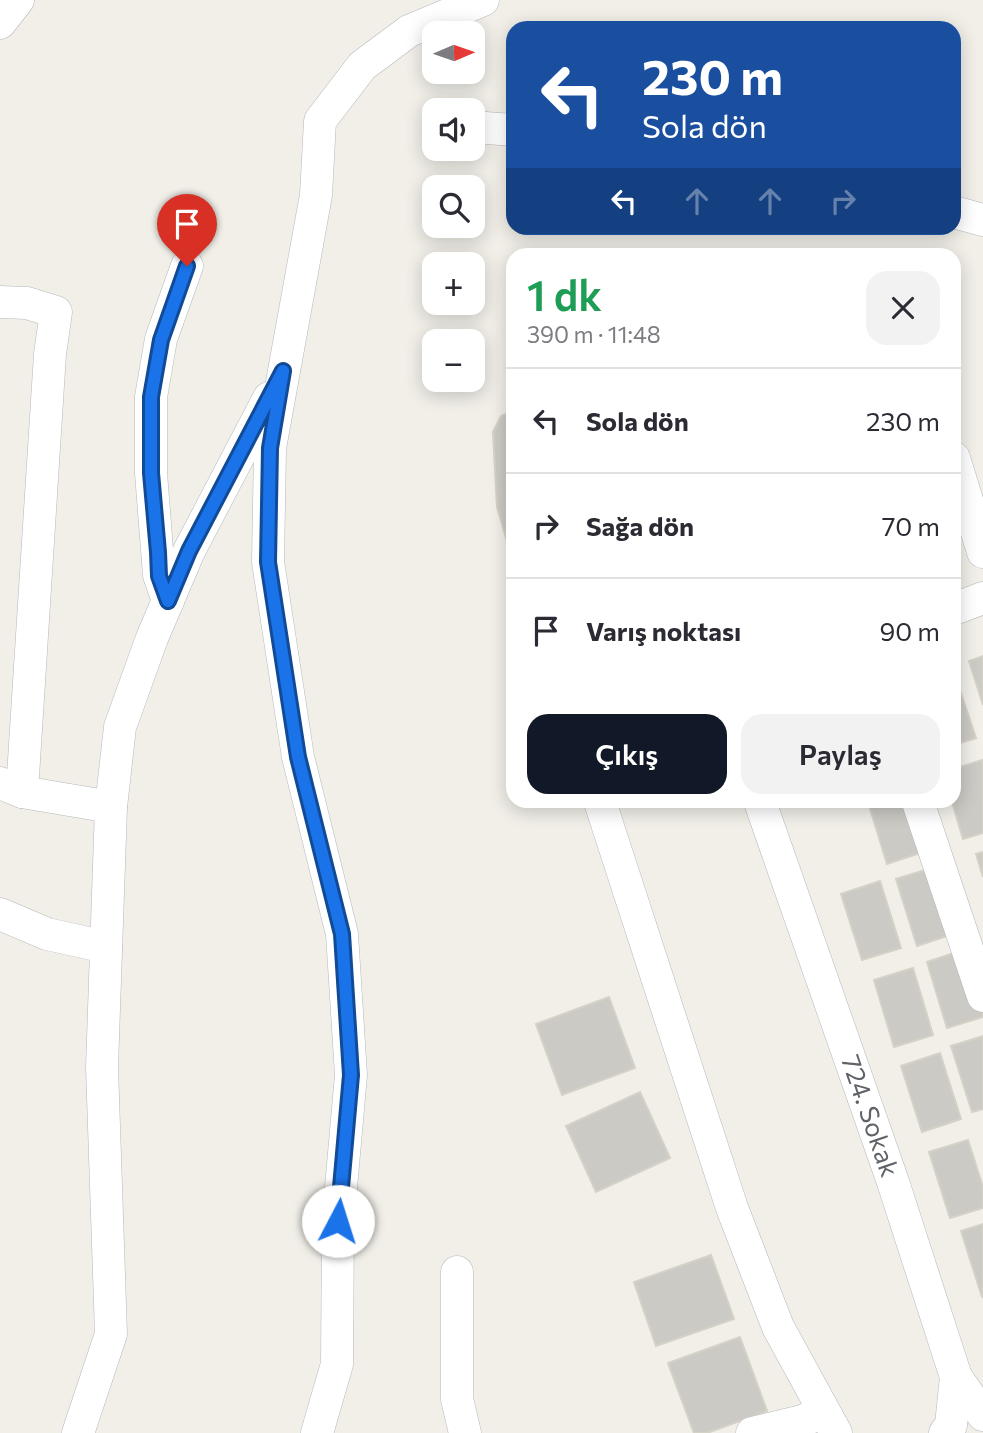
<!DOCTYPE html>
<html lang="tr">
<head>
<meta charset="utf-8">
<style>
  body { margin:0; font-family:Commissioner,sans-serif; background:#f2f2f3; color:#2b2b33; height:100vh; display:flex; flex-direction:column; font-size:26px; white-space:nowrap }
  * { box-sizing:border-box; margin:0 }
  p { font-size:23px; color:#7c7c81 }
  .icon { flex:none; width:38px; height:38px; fill:none; stroke:currentColor; stroke-width:2; stroke-linecap:round; stroke-linejoin:round }
  .map { position:relative; flex:1; overflow:hidden }
  .side { position:absolute; left:506px; top:248px; width:455px; height:560px; display:flex; flex-direction:column; background:#fff; border-radius:21px; box-shadow:0 4px 18px #0003 }
  .side>* { flex:none }
  .banner { position:absolute; left:506px; top:21px; width:455px; height:214px; border-radius:21px; box-shadow:0 4px 18px #0003; background:#1a4fa0; color:#fff; overflow:hidden }
  .needle { width:46px; rotate:88deg }
  .tools { position:absolute; left:422px; top:21px; display:grid; gap:14px }
  .tools a { display:grid; place-items:center; width:63px; height:63px; border-radius:14px; background:#fff; box-shadow:0 4px 18px #0003; font-size:35px }
  .pin { position:absolute; display:grid; place-items:center; width:60px; height:60px; color:#fff; margin:-72px -30px; border-radius:50% 50% 50% 0; rotate:-45deg; box-shadow:0 0 7px #0007 }
  .pin .icon { rotate:45deg }
  .me { position:absolute; width:77px; margin:-38px; rotate:5deg; stroke-linejoin:round; filter:drop-shadow(0 0 5px #0008) }
  .turn { display:flex; align-items:center; gap:24px; height:147px; padding:0 21px; font-size:32px }
  .turn .icon { width:91px; height:91px; stroke-width:2.5 }
  .turn b { display:block; font-size:49px; line-height:60px }
  .lanes { display:flex; align-items:center; height:66px; padding:0 21px; background:#0003; justify-content:center; gap:35px; direction:ltr }
  .lanes .off { opacity:.35 }
  .round { display:grid; place-items:center; flex:none; width:74px; height:74px; border-radius:21px; background:#f2f2f3 }
  .overview { display:flex; align-items:center; justify-content:space-between; height:119px; padding:0 21px }
  h1 { font-size:42px; font-weight:600; line-height:52px; color:#1e9e55 }
  .button { display:flex; gap:14px; margin-top:auto; padding:14px 21px }
  .button a { flex:1; height:80px; border-radius:21px; background:#111827; color:#fff; font-size:28px; font-weight:600; line-height:80px; text-align:center }
  .button a+a { background:#f2f2f3; color:#2b2b33 }
  ul { padding:0; list-style:none }
  li { display:flex; align-items:center; gap:21px; height:105px; padding:0 21px; border-top:2px solid #e1e1e2 }
  li div { flex:1 }
  li b { display:block; font-size:26px }
  li em { font-style:normal }
  .map>svg:first-child { display:block }
  .building { fill:#cccac5; stroke:#d6d1c6; stroke-width:2 }
  .lines { fill:none; stroke-linecap:round; stroke-linejoin:round }
  .minor-casing { stroke:#b5b8bc; stroke-width:33 }
  .minor { stroke:#fff; stroke-width:32 }
  .route-casing { stroke:#114b97; stroke-width:18 }
  .route { stroke:#1a73e8; stroke-width:12 }
  .labels { text-anchor:middle; stroke-width:7; stroke-linejoin:round; paint-order:stroke }
  .street-label { font-size:26px; fill:#5f6368; stroke:#fff }
</style>
</head>
<body>
<div class="map">
<svg width="983" height="1433" viewBox="0 0 983 1433">
  <rect width="100%" height="100%" fill="#f1efe8"/>
  <!-- building -->
  <g class="building">
    <path d="M513,411v127l-6,3 -10,-34 -4,-75 8,-16z"/>
    <path d="M983,656v49l-14,-44z"/>
    <path d="M954,672l22,66 -22,7z"/>
    <path d="M982,760l1,5v68l-20,6 -11,-37h2v-33z"/>
    <path d="M868,802h43l15,49 -39,13z"/>
    <path d="M983,852v25l-7,-23z"/>
    <path d="M935,867l21,66 -39,13 -21,-67z"/>
    <path d="M880,881l21,67 -39,12 -21,-66z"/>
    <path d="M966,949l17,55v13l-36,11 -20,-66z"/>
    <path d="M913,968l20,67 -39,12 -20,-67z"/>
    <path d="M609,997l26,71 -73,27 -26,-71z"/>
    <path d="M983,1036v73l-11,3 -21,-66z"/>
    <path d="M940,1053l21,66 -39,13 -21,-66z"/>
    <path d="M640,1092l30,66 -74,34 -30,-66z"/>
    <path d="M968,1140l15,47v21l-33,10 -21,-66z"/>
    <path d="M983,1224v73h-1l-21,-66z"/>
    <path d="M711,1255l23,64 -78,27 -22,-64z"/>
    <path d="M740,1337l27,74 -60,22h-13l-26,-70z"/>
  </g>
  <g class="lines">
    <!-- minor casing -->
    <g class="minor-casing">
      <g id="minor">
        <path d="M0,23l18,-23"/>
        <path d="M472,127l41,3"/>
        <path d="M954,212l29,8"/>
        <path d="M0,302l27,1 29,9 -6,42 -28,438"/>
        <path d="M954,458l29,94"/>
        <path d="M168,601l-9,-26 -8,-102v-76l10,-58 26,-73"/>
        <path d="M954,609l29,-11"/>
        <path d="M0,783l22,9 89,15 -9,260 9,267 -33,99"/>
        <path d="M600,802l132,406 46,119 58,106"/>
        <path d="M760,802l133,380 63,195 -5,48 -6,8"/>
        <path d="M918,802l65,194"/>
        <path d="M111,807l9,-80 32,-89 37,-87 80,-153"/>
        <path d="M0,914l47,20 59,13"/>
        <path d="M457,1272v127l8,34"/>
        <path d="M956,1377l27,38"/>
        <path d="M317,1433l20,-69 1,-143 13,-146 -9,-141 -44,-177 -30,-195 2,-114 46,-253 4,-74 42,-55 47,-35 74,-31"/>
        <path d="M752,1433l50,-12 22,-9"/>
      </g>
    </g>
    <!-- minor -->
    <use href="#minor" class="minor"/>
  </g>
  <g class="lines">
    <!-- route casing -->
    <g class="route-casing">
      <path id="route" d="M187,266l-26,74 -10,57v76l7,79 1,24 9,25 21,-50 94,-180 -13,77 -2,114 30,195 44,177 9,141 -13,146"/>
    </g>
    <!-- route -->
    <use href="#route" class="route"/>
  </g>
  <g class="labels">
    <!-- street labels -->
    <g class="street-label">
      <text transform="translate(870 1116) rotate(71)" y="9">724. Sokak</text>
    </g>
  </g>
</svg>
<div class="tools">
<a><svg class="needle" viewBox="-14 -14 28 28"><path d="M0-13l5 13h-10z" fill="#e53935"/><path d="M0 13l5-13h-10z" fill="#7c7c81"/></svg></a>
<a><svg class="icon" aria-label="sound" viewBox="0 0 24 24"><path d="M4 9h4l5-4v14l-5-4H4zM17 9q2 3 0 6"/></svg></a>
<a><svg class="icon" aria-label="search" viewBox="0 0 24 24"><circle cx="10" cy="10" r="6"/><path d="M15 15l6 6"/></svg></a>
<a>+</a>
<a>−</a>
</div>
<div class="pin" style="left:187px;top:266px;background:#d93025"><svg class="icon" aria-label="arrive" viewBox="0 0 24 24"><path d="M6 21V4h12l-3 4 3 4H6"/></svg></div>
<svg class="me" style="left:338px;top:1221px" viewBox="-20 -20 40 40"><circle r="19" fill="#fff"/><path d="M0-13L10 11 0 6-10 11z" fill="#1a73e8"/></svg>
<div class="banner">
<div class="turn"><svg class="icon" aria-label="left" viewBox="0 0 24 24"><path d="M17 20v-9H6M10 6l-5 5 5 5"/></svg><div><b>230 m</b>Sola dön</div></div>
<div class="lanes"><svg class="icon" aria-label="left" viewBox="0 0 24 24"><path d="M17 20v-9H6M10 6l-5 5 5 5"/></svg><svg class="icon off" aria-label="ahead" viewBox="0 0 24 24"><path d="M12 20V5M6 11l6-6 6 6"/></svg><svg class="icon off" aria-label="ahead" viewBox="0 0 24 24"><path d="M12 20V5M6 11l6-6 6 6"/></svg><svg class="icon off" aria-label="right" viewBox="0 0 24 24"><path d="M7 20v-9h11M14 6l5 5-5 5"/></svg></div>
</div>
<section class="side">
<div class="overview"><div><h1>1 dk</h1><p>390 m · 11:48</p></div><a class="round"><svg class="icon" aria-label="close" viewBox="0 0 24 24"><path d="M6 6l12 12M18 6L6 18"/></svg></a></div>
<ul>
<li><svg class="icon" aria-label="left" viewBox="0 0 24 24"><path d="M17 20v-9H6M10 6l-5 5 5 5"/></svg><div><b>Sola dön</b></div><em>230 m</em></li>
<li><svg class="icon" aria-label="right" viewBox="0 0 24 24"><path d="M7 20v-9h11M14 6l5 5-5 5"/></svg><div><b>Sağa dön</b></div><em>70 m</em></li>
<li><svg class="icon" aria-label="arrive" viewBox="0 0 24 24"><path d="M6 21V4h12l-3 4 3 4H6"/></svg><div><b>Varış noktası</b></div><em>90 m</em></li>
</ul>
<div class="button"><a>Çıkış</a><a>Paylaş</a></div>
</section>
</div>
</body>
</html>
